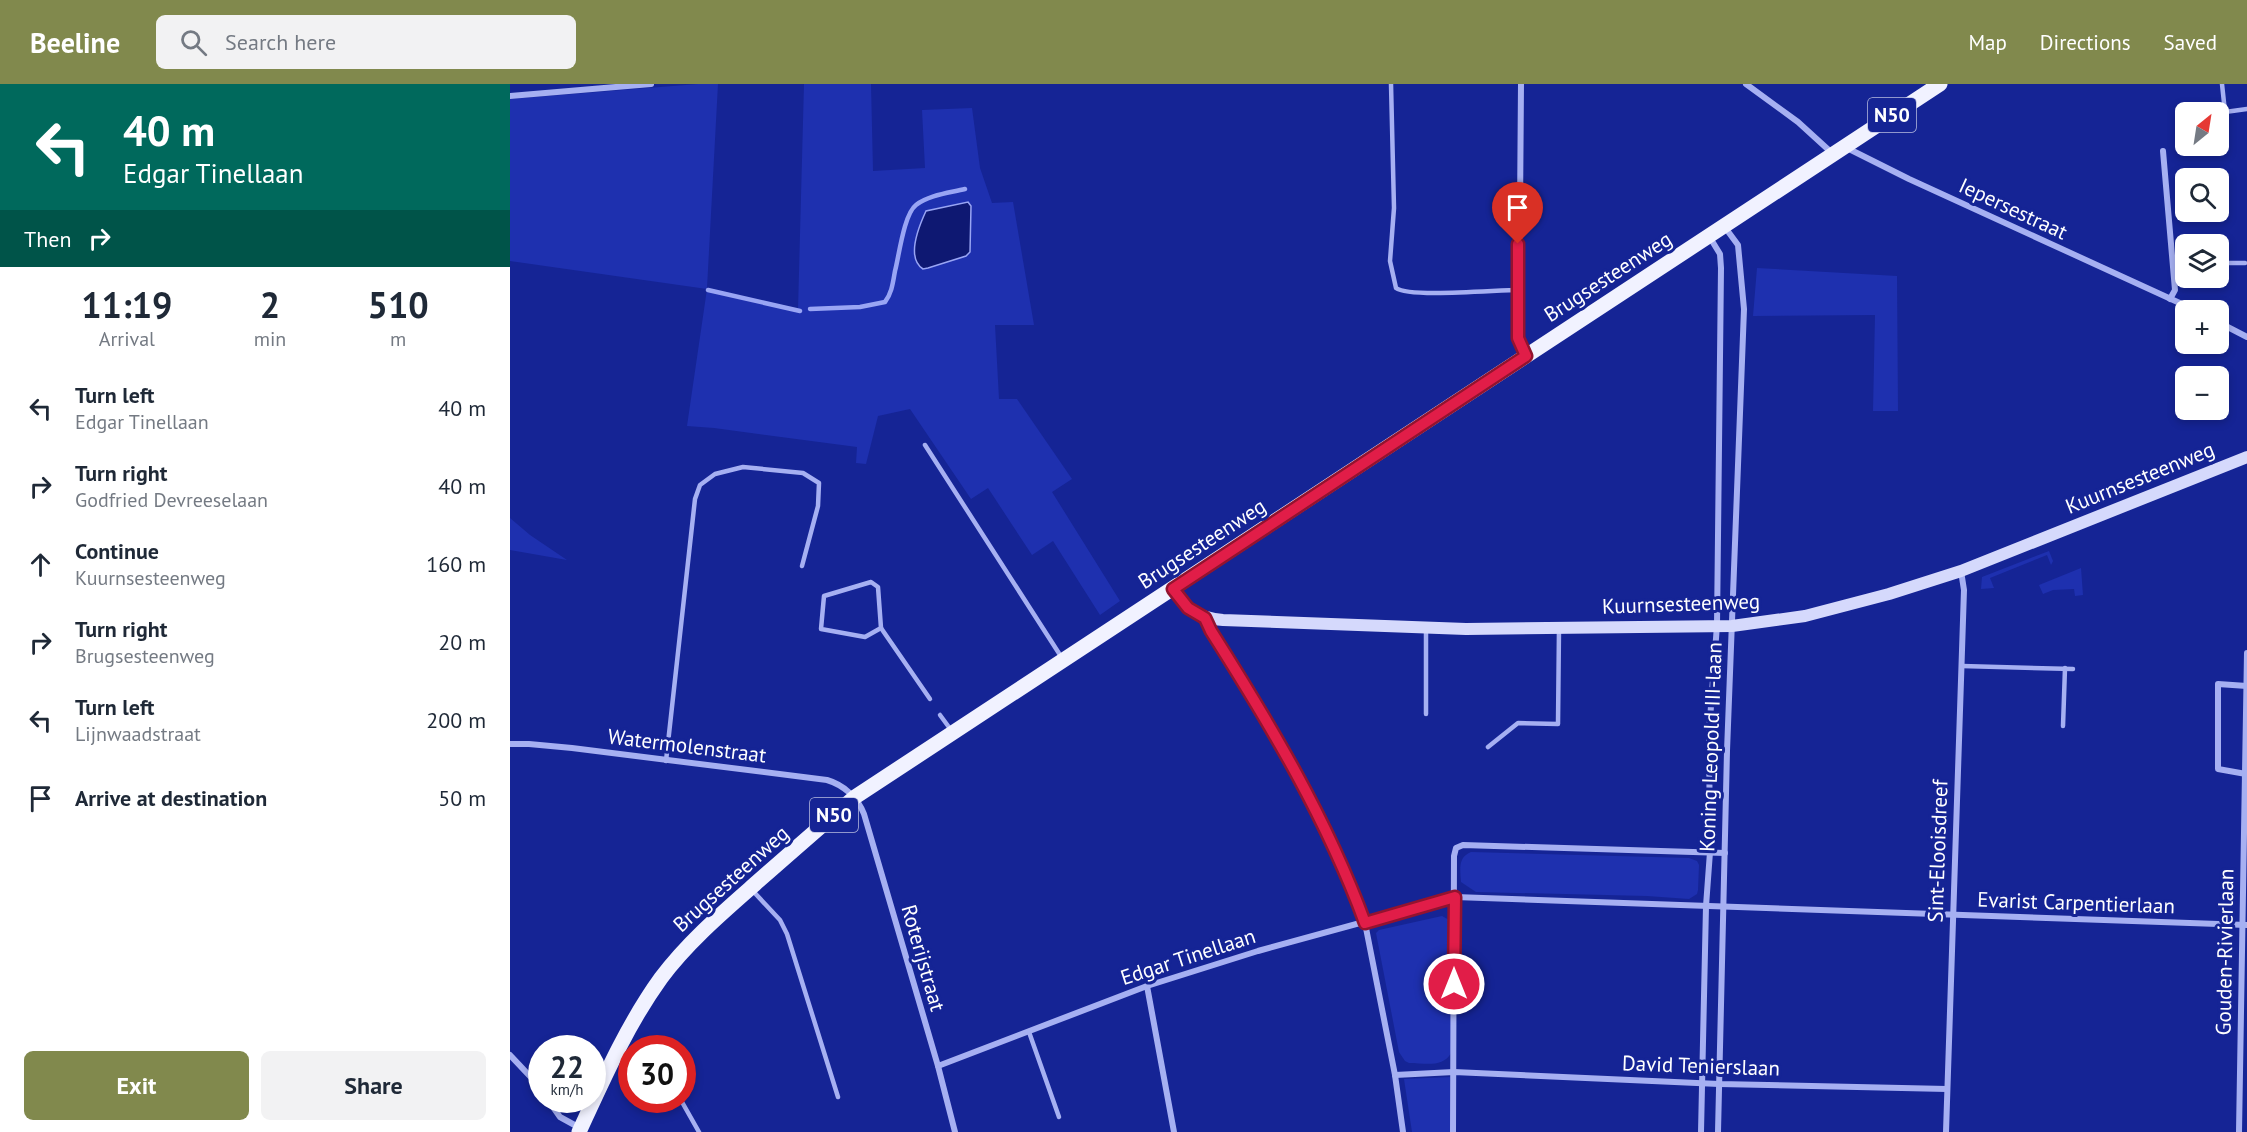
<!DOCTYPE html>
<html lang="en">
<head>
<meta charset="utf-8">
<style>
  body { margin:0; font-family:"PT Sans",sans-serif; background:#f2f2f3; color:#1f2937; height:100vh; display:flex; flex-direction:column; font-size:22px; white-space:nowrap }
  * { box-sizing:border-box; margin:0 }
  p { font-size:20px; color:#747a83 }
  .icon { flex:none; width:33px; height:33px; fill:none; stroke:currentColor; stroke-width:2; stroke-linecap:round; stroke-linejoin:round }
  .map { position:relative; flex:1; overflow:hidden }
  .sheet { display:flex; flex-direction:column; background:#fff; width:510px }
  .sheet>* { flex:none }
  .hud { background:#00695c; color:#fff; overflow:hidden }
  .needle { width:39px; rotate:30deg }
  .buttons { position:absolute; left:1665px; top:18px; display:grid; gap:12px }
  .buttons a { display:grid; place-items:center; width:54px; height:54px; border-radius:9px; background:#fff; box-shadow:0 3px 9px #0003; font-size:30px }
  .speed { position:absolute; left:18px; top:951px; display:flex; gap:12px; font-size:30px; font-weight:700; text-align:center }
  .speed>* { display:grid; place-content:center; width:78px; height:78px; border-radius:50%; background:#fff; box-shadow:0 3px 9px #0003; line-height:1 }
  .speed small { font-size:15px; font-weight:400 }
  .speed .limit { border:9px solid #d22; background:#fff; color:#111 }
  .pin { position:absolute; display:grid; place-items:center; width:51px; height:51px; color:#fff; margin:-62px -26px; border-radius:50% 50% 50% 0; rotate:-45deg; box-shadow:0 0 6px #0007 }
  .pin .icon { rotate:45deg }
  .me { position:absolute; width:66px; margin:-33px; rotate:0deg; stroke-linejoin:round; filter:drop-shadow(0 0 4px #0008) }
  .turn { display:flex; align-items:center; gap:21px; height:126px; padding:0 24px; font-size:27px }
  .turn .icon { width:78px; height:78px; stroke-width:2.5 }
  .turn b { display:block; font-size:42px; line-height:51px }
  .then { display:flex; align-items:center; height:57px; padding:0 24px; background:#0003; gap:12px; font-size:22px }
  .eta { display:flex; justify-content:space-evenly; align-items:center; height:102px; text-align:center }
  .eta b { font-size:36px; font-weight:800; line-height:42px }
  .primary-button { display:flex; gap:12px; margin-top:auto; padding:12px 24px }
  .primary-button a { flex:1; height:69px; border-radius:9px; background:#81894d; color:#fff; font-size:24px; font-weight:800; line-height:69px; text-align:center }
  .primary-button a+a { background:#f2f2f3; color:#1f2937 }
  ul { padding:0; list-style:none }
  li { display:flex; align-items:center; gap:18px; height:78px; padding:0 24px }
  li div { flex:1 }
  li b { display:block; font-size:22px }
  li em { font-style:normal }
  header { display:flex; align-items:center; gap:36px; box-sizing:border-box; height:84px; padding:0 30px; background:#81894d; color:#fff }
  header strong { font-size:28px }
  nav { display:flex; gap:33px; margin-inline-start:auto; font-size:21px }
  .search { width:420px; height:54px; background:#f2f2f3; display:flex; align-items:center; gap:15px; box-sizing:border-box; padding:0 21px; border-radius:9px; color:#747a83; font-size:22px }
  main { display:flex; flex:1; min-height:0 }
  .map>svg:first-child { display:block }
  .green { fill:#1e30af; fill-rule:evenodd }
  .water { fill:#0e1872; stroke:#99a5f4; stroke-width:1.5 }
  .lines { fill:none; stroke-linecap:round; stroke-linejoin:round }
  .stream { stroke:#99a5f4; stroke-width:4.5 }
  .lane { stroke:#a6b0f2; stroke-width:4.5 }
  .street { stroke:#a6b0f2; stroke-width:6 }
  .secondary { stroke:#d5d9fc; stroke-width:12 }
  .primary { stroke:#f1f2ff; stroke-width:15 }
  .route-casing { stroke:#92132f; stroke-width:15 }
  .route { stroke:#e11d48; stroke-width:10 }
  .labels { text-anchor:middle; stroke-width:6; stroke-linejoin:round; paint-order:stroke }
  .shield { fill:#152495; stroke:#b9bddf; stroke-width:1.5 }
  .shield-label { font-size:20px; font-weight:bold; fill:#fff }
  .street-label { font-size:21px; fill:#fff; stroke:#152495 }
</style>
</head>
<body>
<header>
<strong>Beeline</strong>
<div class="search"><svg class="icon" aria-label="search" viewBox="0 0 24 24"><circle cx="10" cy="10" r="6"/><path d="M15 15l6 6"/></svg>Search here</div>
<nav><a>Map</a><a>Directions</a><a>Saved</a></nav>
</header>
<main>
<section class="sheet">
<div class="hud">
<div class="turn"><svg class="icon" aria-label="left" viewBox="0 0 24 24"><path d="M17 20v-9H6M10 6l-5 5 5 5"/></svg><div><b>40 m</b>Edgar Tinellaan</div></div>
<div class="then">Then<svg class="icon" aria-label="right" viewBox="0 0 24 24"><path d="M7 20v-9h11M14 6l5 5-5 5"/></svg></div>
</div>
<div class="eta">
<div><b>11:19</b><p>Arrival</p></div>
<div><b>2</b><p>min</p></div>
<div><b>510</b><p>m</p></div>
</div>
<ul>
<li><svg class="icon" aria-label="left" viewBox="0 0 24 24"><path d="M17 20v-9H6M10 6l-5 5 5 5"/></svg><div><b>Turn left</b><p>Edgar Tinellaan</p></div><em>40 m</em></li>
<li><svg class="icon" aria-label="right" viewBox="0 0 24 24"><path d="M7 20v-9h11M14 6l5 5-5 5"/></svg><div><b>Turn right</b><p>Godfried Devreeselaan</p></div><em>40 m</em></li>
<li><svg class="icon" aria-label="ahead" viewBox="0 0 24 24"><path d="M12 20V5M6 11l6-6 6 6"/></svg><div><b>Continue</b><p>Kuurnsesteenweg</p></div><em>160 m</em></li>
<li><svg class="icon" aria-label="right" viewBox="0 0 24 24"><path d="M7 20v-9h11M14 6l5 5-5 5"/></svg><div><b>Turn right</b><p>Brugsesteenweg</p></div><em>20 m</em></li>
<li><svg class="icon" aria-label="left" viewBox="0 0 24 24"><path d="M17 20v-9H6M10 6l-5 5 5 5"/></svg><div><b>Turn left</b><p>Lijnwaadstraat</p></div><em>200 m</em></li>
<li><svg class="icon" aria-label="arrive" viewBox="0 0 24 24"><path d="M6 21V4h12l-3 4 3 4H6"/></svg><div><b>Arrive at destination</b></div><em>50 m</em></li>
</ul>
<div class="primary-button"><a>Exit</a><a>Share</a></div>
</section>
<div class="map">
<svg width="1737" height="1048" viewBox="0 0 1737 1048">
  <rect width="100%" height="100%" fill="#152495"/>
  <!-- green -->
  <g class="green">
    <path d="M188,0h20l-11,204 91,22 6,-226h67l2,87 52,-3 -3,-58 50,-2 8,60 12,35 21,-1 21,123h-39l4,74h18l55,80 -20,13 68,109 -20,14 -47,-74 -21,14 -44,-67 -17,11 -61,-90 -32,7 -12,48 -10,-1 1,-16 -143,-19 -27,-2 20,-137 -197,-28v-162zM406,156l50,16 -43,13z"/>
    <path d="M1247,184l140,8 1,135h-25l2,-96 -122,1z"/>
    <path d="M0,434l20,17 37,25 -57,-10z"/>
    <path d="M1539,467l4,10 -2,4 -4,-10 -57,23 4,10 -13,1 1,-12z"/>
    <path d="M1571,484l2,27 -8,1 -1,-7 -21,1 -10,4 -4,-9z"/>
    <path d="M961,768l218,6 8,3 2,4 -1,25 -1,4 -8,5 -42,-3 -171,-4 -15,-10c-1,-13 -3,-25 10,-30z"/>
    <path d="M932,832l9,5v132c-8,15 -26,10 -42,10l-4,-2 -6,-9 -23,-119 3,-3z"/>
    <path d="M940,993v55h-38l-8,-53z"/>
  </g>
  <!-- water -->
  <path class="water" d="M458,118l3,4 -1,46 -4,4 -38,12 -5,1c-17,-11 -4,-43 3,-58z"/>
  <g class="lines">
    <!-- stream -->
    <g class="stream">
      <path d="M198,206l92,21"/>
      <path d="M300,225l50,-2 25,-5c7,-9 8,-20 10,-31 4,-15 9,-57 21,-66 13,-10 33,-12 49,-16"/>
    </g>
    <!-- lane -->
    <g class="lane">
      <path d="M881,0l3,124 -4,53 6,27c13,10 100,2 122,2"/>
      <path d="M1712,0l3,28 22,-3"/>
      <path d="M1663,178h13"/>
      <path d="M1708,179h27"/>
      <path d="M415,361l137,213"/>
      <path d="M361,498l7,5 3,41 -16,9 -44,-8 3,-33z"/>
      <path d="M371,544l49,71"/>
      <path d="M916,546v84"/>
      <path d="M1452,582l111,3"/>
      <path d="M430,631l11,15"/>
      <path d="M1553,642l2,-58"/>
      <path d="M978,663l30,-24 40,1 1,-96"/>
      <path d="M156,677l29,-262 5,-14 15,-11 28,-7 60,6 16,10 -1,23 -16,60"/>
      <path d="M242,806l28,30 7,14 51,163"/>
      <path d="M519,948l30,85"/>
      <path d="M172,1018l17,30"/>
    </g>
    <!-- street -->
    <g class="street">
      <path d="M1011,0l-2,254 7,18"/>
      <path d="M1236,0l52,38 34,31"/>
      <path d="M0,12l141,-12"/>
      <path d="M1335,63l64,32 286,131"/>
      <path d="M1653,67l12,139 -5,9"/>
      <path d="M1708,238l29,15"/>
      <path d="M696,535c17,37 44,70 64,105 36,64 70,130 95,199l30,152 8,57"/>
      <path d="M0,660h19l43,4 255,32c17,5 31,18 37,34l74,252 17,66"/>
      <path d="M1736,690l-28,-5v-85l29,2"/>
      <path d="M637,902l27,146"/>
      <path d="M0,971l32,34"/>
      <path d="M428,982l209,-80 111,-35 197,-54 792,28"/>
      <path d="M885,991l59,-3 265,12 228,5"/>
      <path d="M38,1016l12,17 20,11"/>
      <path d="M943,1048l1,-276 2,-8 7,-3 262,8"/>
      <path d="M1191,1048l5,-226 4,-54 -1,-119 8,-108 4,-357 -1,-14 -11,-18"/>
      <path d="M1208,1048l9,-381 17,-442 -6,-64 -14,-19"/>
      <path d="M1436,1048l18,-542 -3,-19"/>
      <path d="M1729,1048l8,-479"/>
    </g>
    <!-- secondary -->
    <path class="secondary" d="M663,505c15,21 24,29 50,31l243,9 266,-3 73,-10 84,-22 72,-23 286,-114"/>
    <!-- primary -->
    <path class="primary" d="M69,1048c24,-52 48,-107 82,-154 26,-35 61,-65 94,-94 33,-29 66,-58 100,-87l1085,-713"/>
  </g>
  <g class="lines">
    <!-- route casing -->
    <g class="route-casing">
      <path id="route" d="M944,900l1,-87 -90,26c-38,-104 -95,-199 -154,-292l-6,-13 -17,-10 -15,-19 353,-233 -8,-18v-94"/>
    </g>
    <!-- route -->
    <use href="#route" class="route"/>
  </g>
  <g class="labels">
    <!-- shield labels -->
    <g class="shield">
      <rect x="1358" y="14" width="48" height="34" rx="4.5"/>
      <rect x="300" y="714" width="48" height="34" rx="4.5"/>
    </g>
    <g class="shield-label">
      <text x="1382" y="38">N50</text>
      <text x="324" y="738">N50</text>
    </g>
    <!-- street labels -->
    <g class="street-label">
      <text transform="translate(1503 125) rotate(25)" y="7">Iepersestraat</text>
      <text transform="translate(1098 193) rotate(-33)" y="7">Brugsesteenweg</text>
      <text transform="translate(1630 394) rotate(-22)" y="7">Kuurnsesteenweg</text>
      <text transform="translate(692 460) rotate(-33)" y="7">Brugsesteenweg</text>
      <text transform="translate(1171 520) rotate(-2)" y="7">Kuurnsesteenweg</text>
      <text transform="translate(177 662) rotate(7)" y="7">Watermolenstraat</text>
      <text transform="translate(1201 663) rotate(-88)" y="7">Koning Leopold III-laan</text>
      <text transform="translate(1428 767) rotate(-88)" y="7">Sint-Elooisdreef</text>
      <text transform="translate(221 795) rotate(-42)" y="7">Brugsesteenweg</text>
      <text transform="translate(1566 819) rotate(2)" y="7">Evarist Carpentierlaan</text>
      <text transform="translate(1715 868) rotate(-89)" y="7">Gouden-Rivierlaan</text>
      <text transform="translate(678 873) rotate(-18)" y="7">Edgar Tinellaan</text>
      <text transform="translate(413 874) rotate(74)" y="7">Roterijstraat</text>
      <text transform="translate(1191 982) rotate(2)" y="7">David Tenierslaan</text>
    </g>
  </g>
</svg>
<div class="buttons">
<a><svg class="needle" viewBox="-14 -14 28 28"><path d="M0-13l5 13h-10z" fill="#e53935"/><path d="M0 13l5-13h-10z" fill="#747a83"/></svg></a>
<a><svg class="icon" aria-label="search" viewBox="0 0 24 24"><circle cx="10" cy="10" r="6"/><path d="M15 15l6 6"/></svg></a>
<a><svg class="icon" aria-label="layers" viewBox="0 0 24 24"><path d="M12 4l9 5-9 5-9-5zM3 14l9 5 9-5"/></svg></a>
<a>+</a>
<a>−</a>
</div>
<div class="speed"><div>22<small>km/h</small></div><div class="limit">30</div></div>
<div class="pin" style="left:1008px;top:160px;background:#d93025"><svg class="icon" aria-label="arrive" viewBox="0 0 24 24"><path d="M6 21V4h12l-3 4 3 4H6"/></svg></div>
<svg class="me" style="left:944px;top:900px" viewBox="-20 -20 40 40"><circle r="17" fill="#e11d48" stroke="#fff" stroke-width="3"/><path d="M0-11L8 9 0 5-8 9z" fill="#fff"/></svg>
</div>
</main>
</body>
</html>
